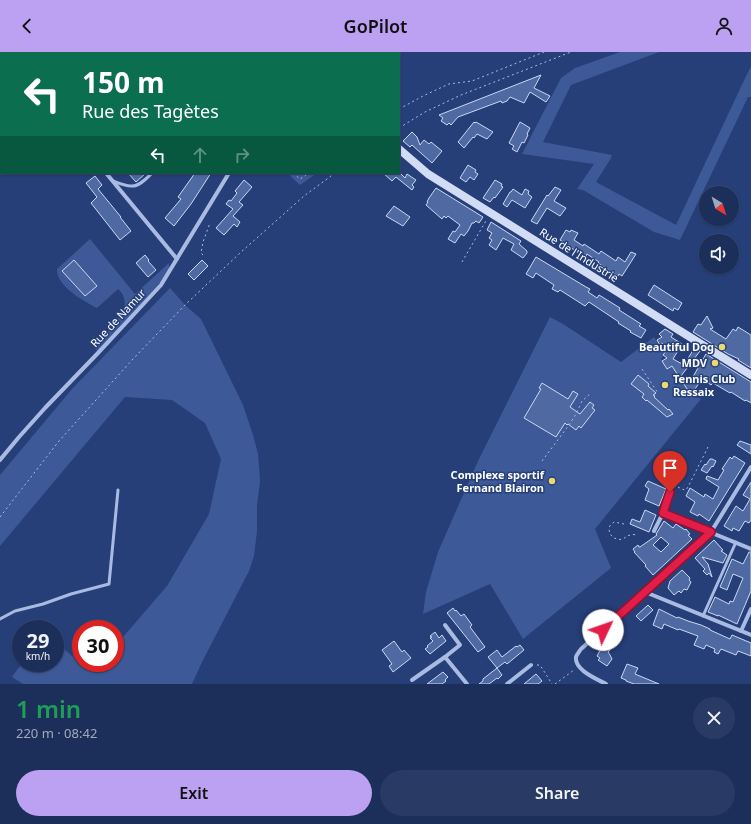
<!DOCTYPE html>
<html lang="en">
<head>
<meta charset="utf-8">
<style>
  body { margin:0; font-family:"Noto Sans",sans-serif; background:#293b64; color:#f1f3f6; height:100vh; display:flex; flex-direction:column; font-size:15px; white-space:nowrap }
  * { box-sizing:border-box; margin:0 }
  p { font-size:13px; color:#a0a9bb }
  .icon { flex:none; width:22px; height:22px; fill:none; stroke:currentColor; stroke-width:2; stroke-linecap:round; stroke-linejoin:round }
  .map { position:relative; height:632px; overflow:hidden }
  .drawer { display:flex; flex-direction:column; background:#1c2f5b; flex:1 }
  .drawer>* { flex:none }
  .banner { position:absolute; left:0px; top:0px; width:400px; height:122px; box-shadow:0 1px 3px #0004,0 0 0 1px #3a4a71; background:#0b6e4f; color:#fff; overflow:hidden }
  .needle { width:26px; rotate:142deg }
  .buttons { position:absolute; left:699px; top:134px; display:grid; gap:8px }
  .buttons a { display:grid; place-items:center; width:40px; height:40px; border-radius:50%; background:#1c2f5b; box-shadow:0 1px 3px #0004,0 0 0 1px #3a4a71; font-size:20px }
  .speed { position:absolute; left:12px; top:568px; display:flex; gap:8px; font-size:20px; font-weight:700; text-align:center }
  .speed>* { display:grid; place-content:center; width:52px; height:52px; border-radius:50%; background:#1c2f5b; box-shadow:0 1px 3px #0004,0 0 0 1px #3a4a71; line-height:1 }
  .speed small { font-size:10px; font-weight:400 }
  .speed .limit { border:6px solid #d22; background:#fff; color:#111 }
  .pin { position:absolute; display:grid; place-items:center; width:34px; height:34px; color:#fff; margin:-41px -17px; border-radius:50% 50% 50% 0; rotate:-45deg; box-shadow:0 0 4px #0007 }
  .pin .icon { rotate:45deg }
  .me { position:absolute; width:44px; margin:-22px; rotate:48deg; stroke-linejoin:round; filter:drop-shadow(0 0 3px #0008) }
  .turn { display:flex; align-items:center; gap:14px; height:84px; padding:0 16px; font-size:18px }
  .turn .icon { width:52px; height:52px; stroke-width:2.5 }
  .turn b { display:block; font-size:28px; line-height:34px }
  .lanes { display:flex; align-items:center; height:38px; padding:0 16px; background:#0003; justify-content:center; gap:20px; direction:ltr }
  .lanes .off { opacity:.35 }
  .round { display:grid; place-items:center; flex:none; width:42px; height:42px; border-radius:21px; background:#293b64 }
  .summary { display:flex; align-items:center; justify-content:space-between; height:68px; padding:0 16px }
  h1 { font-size:24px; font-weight:600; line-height:30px; color:#1e9e55 }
  .cta { display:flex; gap:8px; margin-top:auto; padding:8px 16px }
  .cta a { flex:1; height:46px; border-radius:24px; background:#bca0f2; color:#111; font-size:16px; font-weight:600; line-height:46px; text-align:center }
  .cta a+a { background:#293b64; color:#f1f3f6 }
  header { display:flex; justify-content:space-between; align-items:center; height:52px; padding:0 16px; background:#bca0f2; color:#111; font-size:18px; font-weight:600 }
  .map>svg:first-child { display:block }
  .green { fill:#3d5998 }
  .building { fill:#4f69a3; stroke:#cbd8f3; fill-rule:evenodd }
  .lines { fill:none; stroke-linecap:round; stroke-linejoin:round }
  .path { stroke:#a9bbe3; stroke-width:1; stroke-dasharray:2 3; stroke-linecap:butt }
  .lane { stroke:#a9bbe3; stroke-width:3 }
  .street { stroke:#a9bbe3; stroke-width:4 }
  .secondary { stroke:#d2dcf4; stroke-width:8 }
  .route-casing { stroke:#92132f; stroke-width:10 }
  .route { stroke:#e11d48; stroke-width:7 }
  .poi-dot { fill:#ebd96f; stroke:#263f79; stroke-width:1.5 }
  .labels { text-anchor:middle; stroke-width:3; stroke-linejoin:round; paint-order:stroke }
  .street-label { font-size:11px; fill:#fff; stroke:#263f79 }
  .poi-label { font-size:11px; font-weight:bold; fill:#fff; stroke:#263f79; text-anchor:end }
</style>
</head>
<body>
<header><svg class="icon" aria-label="back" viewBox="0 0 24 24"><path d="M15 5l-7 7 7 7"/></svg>GoPilot<svg class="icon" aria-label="person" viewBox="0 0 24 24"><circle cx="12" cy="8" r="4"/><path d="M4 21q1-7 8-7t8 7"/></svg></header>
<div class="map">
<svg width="751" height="632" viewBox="0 0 751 632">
  <rect width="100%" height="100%" fill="#263f79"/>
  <!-- green -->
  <g class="green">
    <path d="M620,0h39l-88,33 -28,57 69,13 -1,3 -15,24 80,43 72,-153 3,-5v30h-3l-68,143 -26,-8 -71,-42 -6,-1 17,-25 -72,-10 39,-76 14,-10z"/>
    <path d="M287,121h30l-17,12z"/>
    <path d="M90,187l45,55 34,-31v7l-8,12 -64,69 -3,-4c7,-8 27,-29 30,-38 2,-7 0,-15 -6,-20l-21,19c-13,-7 -41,-22 -40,-39z"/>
    <path d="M170,236l15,17 16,14 42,86 10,30 5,19 2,27 -3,25v25l-3,25 -5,15 -47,91 -10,22h-169l-11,-7 10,-14h33v-22l24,21 2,-1v2h34v-18l2,-1 50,-58 42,-72 12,-55 -16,-36 -33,-23 -47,-3 -125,149v-71l72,-86z"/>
    <path d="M550,265l13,7 58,38 33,-25 11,16 -4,6 6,10 5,-3 19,29 10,4 -106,130 16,39 -88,71 -33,-55 -67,30 3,-22 12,-40 40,-91z"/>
  </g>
  <!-- building -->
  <g class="building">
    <path d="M541,23l-7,13 16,8 -4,6 -16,-10 -6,11 -14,-6 -3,4 -5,2 -1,-2 -43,16 -7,8 -2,-2 -2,2 -6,-4 2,-3 -4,-3z"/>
    <path d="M474,70l1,1 1,-1 17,10 -6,7 -10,-5 -3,4 -1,-1 -9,11 -6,-6z"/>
    <path d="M520,70l10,6 -3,6 1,1 -4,8 -2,-1 -5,10 -5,-3 2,-3 -5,-3z"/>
    <path d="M412,80l5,5 3,8 4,-5 5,4 2,-2 11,9 -10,12 -20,-18 -2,2 -7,-6z"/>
    <path d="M468,113l8,5 -1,2 3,2 -4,6 -4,-3 -4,5 -6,-4z"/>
    <path d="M128,121h18l-10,9z"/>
    <path d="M195,121h16l-20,31 -17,22 -9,-8 16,-19 -3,-2z"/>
    <path d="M383,121h17l5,5 2,-4 9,6 -4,5 2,2 -2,3 -16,-13 -4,4z"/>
    <path d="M95,124l7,9 -4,4 23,28h-1l11,14 -11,9 -29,-37 6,-6 -11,-14z"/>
    <path d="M244,128l8,7 -13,15 4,3 -10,11 7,6 -3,5 -3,-3 -10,11 -8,-7 17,-19 -7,-5 3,-4 2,1 6,-8 -2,-2z"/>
    <path d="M495,128l7,4 -1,2 2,1 -8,11 -1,-1 -4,5 -7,-4z"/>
    <path d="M555,135l6,3 -7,11 12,7 -6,8 -13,-8 -10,16 -6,-3 16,-26 1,1z"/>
    <path d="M436,136l47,29 -4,6 -3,-2 -2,2h-2l-4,8 -4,5 -3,-2 -6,9 -7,-4 5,-8 2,1 5,-7 -12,-9 -2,2 -2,-2 -2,3 -16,-14 2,-3h-1l2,-4z"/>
    <path d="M513,137l9,6 3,-6 4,2 -1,3 4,3 -7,11 -13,-8 -5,7 -4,-3 7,-12h1z"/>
    <path d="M394,154l16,11 -7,9 -17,-10z"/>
    <path d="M491,170l30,19 -2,3 8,7v2l-4,5 -12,-8 3,-6 -11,-6 -7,12 -7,-5 3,-5 -3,-2 3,-5 -5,-3z"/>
    <path d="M566,178l4,2 1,-2 7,3 -4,7 9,6 1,-2 15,10 2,-3 15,10 2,-4 7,5 6,-10 5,2 -14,22 -3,-2 -1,2 -20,-13 1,-1 -12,-8 -1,3 -23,-14v-1l-3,-2z"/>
    <path d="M145,203l4,5 -1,1 8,9 -8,7 -12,-14z"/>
    <path d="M536,205l50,30 4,2 -2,3 9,6 2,-3 21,13 -1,2 22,14 -2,2 7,4 -5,8 -11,-6 1,-1 -13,-8 1,-1 -30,-20 -4,4 -25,-16 -2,2 -6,-3 2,-4 -18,-12 -3,5 -7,-4z"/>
    <path d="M74,208l23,26 -12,10 -23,-25z"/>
    <path d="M202,208l6,6 -14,14 -6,-6z"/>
    <path d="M654,233l28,18 -4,7 -4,-2 -1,3 -25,-16z"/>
    <path d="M707,264l6,12 -3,1 16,10 7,-10 3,2 2,-4 13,8v33l-13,-8 1,-1 -11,-5 -35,-22 5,-8 3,1z"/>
    <path d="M665,277l8,5 -2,3 11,7 -9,15 11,6 11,-18 5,4 -19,25 9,6 16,-28 45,28v21l-5,-3 -1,1 -14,-9 -1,1 -17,-10 -2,2 -4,-3 -8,1 -8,12 -19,-29 -5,3 -5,-8 5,-3 -4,-3 4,-5 -5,-7 -2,2 -3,-5 5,-3 -3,-3z"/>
    <path d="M638,323l11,9 -1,2 8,7 -3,2 2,1 -1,1 14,13 1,-1 4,5 -6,3 -20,-17 -1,1 -4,-4 2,-3 -13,-10z"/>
    <path d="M542,331l26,16 5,-8 5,3 -8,13 10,7 10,-12 4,3 -2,3 3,2 -14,18 -2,-2 -3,4 -8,-6 -1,1 -2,-2 -9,14 -32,-19 17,-29 -2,-1z"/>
    <path d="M740,389l11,4v9l-14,-9z"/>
    <path d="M734,404l11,7 -36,58 -10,-7 -1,2 -8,-4 5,-10 -9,-6 4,-8 14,9 1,-3 8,5 6,-12 -13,-8 1,-3 11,4 6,-10 -2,-1 8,-12 2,2z"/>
    <path d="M710,407h2l4,2 -3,6 -1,-1 -5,7 -6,-3 4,-6 1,1z"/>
    <path d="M648,429l18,8 -7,17 -14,-6 4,-11 -4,-3z"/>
    <path d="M751,430v38l-2,3 -4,-2 -6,10 -6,-3 -1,3 -8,-5 12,-20 7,5 7,-12 -7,-4z"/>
    <path d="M645,458l11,5 -7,17 -19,-8 2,-5 8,3z"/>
    <path d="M664,469l9,7 3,-4 9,6 1,-1 4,5 -2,1 4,4 -39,36 -8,-9 1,-1 -12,-13h1l-2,-3 5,-4 1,2h1l17,-12 -1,-1zM661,485l8,7 -8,8 -8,-7z"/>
    <path d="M714,488l9,10 -2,1 6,4 -4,8 -21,-6 6,7 4,13 -3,-4 -2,2 -4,-4 2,-2 -10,-11z"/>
    <path d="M749,500h2v39l-14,33 -19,-9v1l-10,-4 7,-15 14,7 1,-3 3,1 10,-24 -10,-4 -6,16 -7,-3 12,-28 11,5z"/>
    <path d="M682,518l8,8 -1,2 2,2 -4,8 -3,-1 -3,4 -2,-2 -5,4 -6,-7 2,-7z"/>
    <path d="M648,553l5,5 -12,11 -5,-5z"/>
    <path d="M453,556l2,3 1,-1 5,6 3,-2 8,11 -2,2 15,20 -7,5 -31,-39z"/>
    <path d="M659,557l18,9 1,-1 10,4 13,4 9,4v1l20,9 2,-4 19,8v13l-13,-5 -2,4 -15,-6 -3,5 -4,-2 1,-3 -9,-4 -2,4 -10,-4 4,-9 -19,-7 -1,1 -14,-6 -2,5 -9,-4z"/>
    <path d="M435,580l4,6 3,-3 4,6 -16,13 -5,-5 3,-2 -1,-1 6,-5 -3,-3 2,-1 -2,-1z"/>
    <path d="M394,589l8,11 2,-2 7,8 -18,14 -4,-6 3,-2 -10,-14z"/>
    <path d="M520,593l4,5 -17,14 -2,-2 -8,6 -9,-11 9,-7 5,7 14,-11 1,1z"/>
    <path d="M603,593l7,5 -2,2 2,3 2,4 -5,7 -9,-6 2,-2 -3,-2z"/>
    <path d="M627,612l11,4 -3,6 24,10h-25l-8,-3v-1l-5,-2z"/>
    <path d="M497,616l5,7 -4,4 -1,-1 -8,6h-10l4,-3v-2z"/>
    <path d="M443,620l5,5 -3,3 1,1 -4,3h-15z"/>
    <path d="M536,622l6,7 -4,3h-14z"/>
  </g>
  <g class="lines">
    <!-- path -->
    <g class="path">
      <path d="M371,0l1,1"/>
      <path d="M399,57l26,-14 24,-11 23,-3 72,-29"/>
      <path d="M399,76l26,-16 36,-17 110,-43"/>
      <path d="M293,121l7,6 9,-6"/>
      <path d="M203,203l-2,-2 2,-11 7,-19"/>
      <path d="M462,210l25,-43"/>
      <path d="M642,317l16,24"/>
      <path d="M542,409l27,-36 7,-11 6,-13 8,-7"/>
      <path d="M673,435c5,-2 8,3 13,3l2,-3 21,-42"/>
      <path d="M0,465l59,-76 74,-82 52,-54 55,-52 64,-57 31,-23"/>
      <path d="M624,472l-10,-2c-2,2 -5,3 -5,7 0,7 7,12 14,10 3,-2 5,-4 8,-4 2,-1 5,0 7,0"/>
      <path d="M537,613h3l12,19"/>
      <path d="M555,632l19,-14"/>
    </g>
    <!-- lane -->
    <g class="lane">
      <path d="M113,129c5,2 12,5 18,5 8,1 16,-8 21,-13"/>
      <path d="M703,564l33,-74"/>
      <path d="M0,567l15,-8 28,-7 28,-10 38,-10 9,-94"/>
    </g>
    <!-- street -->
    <g class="street">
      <path d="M19,0l1,1"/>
      <path d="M305,1l1,-1"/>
      <path d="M106,121l71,86"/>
      <path d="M0,408l19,-23 26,-29 53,-55 63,-68 68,-112"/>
      <path d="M663,461l88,36"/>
      <path d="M654,479l9,-18 7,-21"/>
      <path d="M645,540l106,43"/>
      <path d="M741,579l10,-22"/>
      <path d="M445,605l22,27"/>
      <path d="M412,628l33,-23 15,-12 -15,-20"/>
      <path d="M507,632l24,-19"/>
      <path d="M606,632c-9,-5 -32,-14 -30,-27 1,-3 3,-5 5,-8l130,-117 40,-65"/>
    </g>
    <!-- secondary -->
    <g class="secondary">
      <path d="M295,0l1,1"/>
      <path d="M399,97l29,25 323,201"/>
    </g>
  </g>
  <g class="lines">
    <!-- route casing -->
    <g class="route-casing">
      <path id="route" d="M603,578l108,-98 -48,-19 7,-21"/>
    </g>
    <!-- route -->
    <use href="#route" class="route"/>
  </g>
  <!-- markers -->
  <g class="poi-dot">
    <circle cx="722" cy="295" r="4"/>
    <circle cx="715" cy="311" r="4"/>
    <circle cx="665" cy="333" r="4"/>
    <circle cx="552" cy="429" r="4"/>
  </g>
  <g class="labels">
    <!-- street labels -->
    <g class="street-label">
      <text transform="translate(579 203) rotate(32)" y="4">Rue de l'Industrie</text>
      <text transform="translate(118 266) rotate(-47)" y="4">Rue de Namur</text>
    </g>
    <!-- poi labels -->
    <g class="poi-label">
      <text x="714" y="299">Beautiful Dog</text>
      <text x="707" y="315">MDV</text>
      <text x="673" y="331" text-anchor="start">Tennis Club<tspan x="673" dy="13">Ressaix</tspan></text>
      <text x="544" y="427">Complexe sportif<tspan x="544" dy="13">Fernand Blairon</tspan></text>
    </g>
  </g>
</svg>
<div class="buttons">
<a><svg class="needle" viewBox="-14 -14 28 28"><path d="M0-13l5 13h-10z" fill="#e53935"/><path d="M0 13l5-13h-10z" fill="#a0a9bb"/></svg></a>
<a><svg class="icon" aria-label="sound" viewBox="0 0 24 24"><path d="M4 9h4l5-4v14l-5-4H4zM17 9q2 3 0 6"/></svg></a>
</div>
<div class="speed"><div>29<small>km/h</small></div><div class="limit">30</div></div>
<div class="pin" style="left:670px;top:440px;background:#d93025"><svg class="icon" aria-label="arrive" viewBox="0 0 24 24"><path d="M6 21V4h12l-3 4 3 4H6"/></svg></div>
<svg class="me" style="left:603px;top:578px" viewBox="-20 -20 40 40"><circle r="19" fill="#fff"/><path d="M0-13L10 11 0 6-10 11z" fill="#e11d48"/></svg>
<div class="banner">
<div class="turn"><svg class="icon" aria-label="left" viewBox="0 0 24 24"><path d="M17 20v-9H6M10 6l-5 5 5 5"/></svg><div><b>150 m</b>Rue des Tagètes</div></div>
<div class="lanes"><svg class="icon" aria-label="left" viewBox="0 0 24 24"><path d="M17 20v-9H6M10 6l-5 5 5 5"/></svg><svg class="icon off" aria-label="ahead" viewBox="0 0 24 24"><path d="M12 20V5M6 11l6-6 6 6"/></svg><svg class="icon off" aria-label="right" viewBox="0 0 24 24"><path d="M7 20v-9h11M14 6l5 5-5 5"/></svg></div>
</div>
</div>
<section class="drawer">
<div class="summary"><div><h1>1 min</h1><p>220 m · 08:42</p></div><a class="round"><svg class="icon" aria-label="close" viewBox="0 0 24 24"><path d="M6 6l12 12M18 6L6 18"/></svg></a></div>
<div class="cta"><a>Exit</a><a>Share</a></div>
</section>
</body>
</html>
